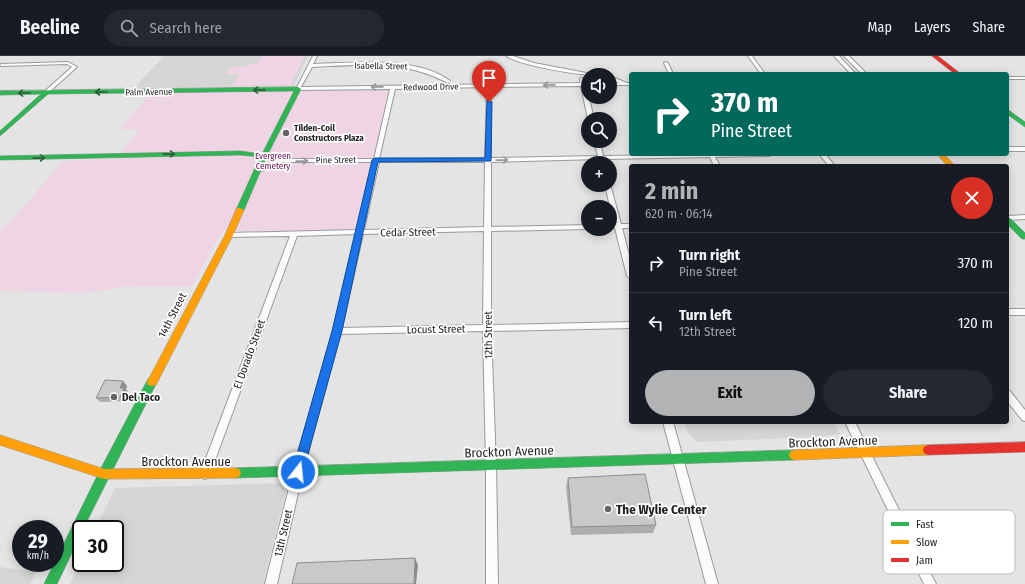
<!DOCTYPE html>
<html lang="en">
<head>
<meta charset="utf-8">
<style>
  body { margin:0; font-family:"Fira Sans Condensed",sans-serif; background:#242831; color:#f1f3f6; height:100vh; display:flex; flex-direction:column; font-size:15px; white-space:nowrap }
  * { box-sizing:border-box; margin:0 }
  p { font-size:13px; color:#9ea1a6 }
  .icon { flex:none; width:22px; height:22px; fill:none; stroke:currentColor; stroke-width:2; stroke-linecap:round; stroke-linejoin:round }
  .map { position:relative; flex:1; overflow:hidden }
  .sheet { position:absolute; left:629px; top:108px; width:380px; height:260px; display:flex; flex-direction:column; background:#171b24; border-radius:4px; box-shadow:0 2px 10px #0003 }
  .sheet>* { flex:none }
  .banner { position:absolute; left:629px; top:16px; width:380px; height:84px; border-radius:4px; box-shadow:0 2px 10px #0003; background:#00695c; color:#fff; overflow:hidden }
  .tools { position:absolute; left:581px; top:12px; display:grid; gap:8px }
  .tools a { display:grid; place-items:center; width:36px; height:36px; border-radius:50%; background:#171b24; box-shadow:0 2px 10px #0003; font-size:20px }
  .speed { position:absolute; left:12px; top:464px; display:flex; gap:8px; font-size:20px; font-weight:700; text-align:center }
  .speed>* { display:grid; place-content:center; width:52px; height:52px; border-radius:50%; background:#171b24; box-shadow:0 2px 10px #0003; line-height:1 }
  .speed small { font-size:10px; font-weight:400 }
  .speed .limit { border:2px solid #111; border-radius:6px; background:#fff; color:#111 }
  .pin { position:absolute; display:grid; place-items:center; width:34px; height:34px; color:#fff; margin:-41px -17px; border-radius:50% 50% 50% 0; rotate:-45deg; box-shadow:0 0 4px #0007 }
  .pin .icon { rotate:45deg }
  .me { position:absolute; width:44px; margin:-22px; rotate:16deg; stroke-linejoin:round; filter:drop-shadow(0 0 3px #0008) }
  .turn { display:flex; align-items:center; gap:14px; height:84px; padding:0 16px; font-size:18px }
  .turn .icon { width:52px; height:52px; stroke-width:2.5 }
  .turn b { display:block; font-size:28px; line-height:34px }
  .round { display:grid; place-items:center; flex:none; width:42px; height:42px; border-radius:21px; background:#242831 }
  .overview { display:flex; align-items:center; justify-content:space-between; height:68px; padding:0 16px }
  h1 { font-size:24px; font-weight:700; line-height:30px; color:#b2b3b4 }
  .primary-button { display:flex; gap:8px; margin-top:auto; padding:8px 16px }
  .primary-button a { flex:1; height:46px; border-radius:24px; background:#b2b3b4; color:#111; font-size:16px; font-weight:700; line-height:46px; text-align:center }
  .primary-button a+a { background:#242831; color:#f1f3f6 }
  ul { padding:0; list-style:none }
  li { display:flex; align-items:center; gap:12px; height:60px; padding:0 16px; border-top:1px solid #363941 }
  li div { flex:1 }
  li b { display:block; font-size:15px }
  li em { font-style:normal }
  header { display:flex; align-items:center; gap:24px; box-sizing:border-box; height:56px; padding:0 20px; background:#171b24; border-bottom:1px solid #363941 }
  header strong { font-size:19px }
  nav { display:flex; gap:22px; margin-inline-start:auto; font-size:14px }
  .search { width:280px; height:36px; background:#242831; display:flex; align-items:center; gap:10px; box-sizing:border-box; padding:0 14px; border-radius:22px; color:#9ea1a6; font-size:15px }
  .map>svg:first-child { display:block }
  .built { fill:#d3d6d2 }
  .green { fill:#efd4e3 }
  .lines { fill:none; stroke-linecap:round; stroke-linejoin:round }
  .street-casing { stroke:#999a99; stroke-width:2 }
  .fast-casing { stroke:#999a99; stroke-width:1 }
  .slow-casing { stroke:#999a99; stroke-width:1 }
  .jam-casing { stroke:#999a99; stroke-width:1 }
  .street { fill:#fbfbfb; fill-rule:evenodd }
  .fast { fill:#30b455; fill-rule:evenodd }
  .slow { fill:#ff9f0a; fill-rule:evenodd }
  .jam { fill:#e5322d; fill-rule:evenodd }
  .wall { fill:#acadac }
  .shaded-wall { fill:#8c8d8c }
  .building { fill:#c8c9c8; stroke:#8c8d8c }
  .oneway { stroke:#989898 }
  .oneway2 { stroke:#276337 }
  .route { fill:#1a73e8; stroke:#114b97 }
  .poi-dot { fill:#646564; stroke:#fff; stroke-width:1.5 }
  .labels { text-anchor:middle; stroke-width:3.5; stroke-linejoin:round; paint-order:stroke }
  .far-street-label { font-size:9px; fill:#1f201f; stroke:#fff }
  .far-poi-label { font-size:9px; font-weight:bold; fill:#1f201f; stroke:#fff; text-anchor:start }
  .far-park-label { font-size:9px; fill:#6d1453; stroke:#fff }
  .street-label { font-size:11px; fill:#1f201f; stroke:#fff }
  .poi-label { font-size:11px; font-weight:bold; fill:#1f201f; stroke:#fff; text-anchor:start }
  .near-street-label { font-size:13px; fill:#1f201f; stroke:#fff }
  .near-poi-label { font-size:13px; font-weight:bold; fill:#1f201f; stroke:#fff; text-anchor:start }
  .key { fill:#fff; stroke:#bcbcbc; stroke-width:1 }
  .key-label { font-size:11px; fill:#1f201f }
</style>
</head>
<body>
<header>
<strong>Beeline</strong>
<div class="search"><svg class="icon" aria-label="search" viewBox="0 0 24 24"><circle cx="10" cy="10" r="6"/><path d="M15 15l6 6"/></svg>Search here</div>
<nav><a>Map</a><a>Layers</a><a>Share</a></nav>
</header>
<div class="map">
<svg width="1025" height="528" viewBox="0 0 1025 528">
  <rect width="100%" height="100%" fill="#e3e4e3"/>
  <!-- built -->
  <g class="built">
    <path d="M164,0h144l-14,30 -160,2z"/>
    <path d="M684,366h150l6,12 -19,3 -125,5 -8,-9z"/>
    <path d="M288,427l-25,101h-193l11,-23v2h34v-34h-19l19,-41z"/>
    <path d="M0,511l36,5 -6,12h-30z"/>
  </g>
  <!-- green -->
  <g class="green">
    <path d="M262,0h43l-14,29 -60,1 9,-11 -15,-1 6,-7 16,-1 2,-3 7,1z"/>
    <path d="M396,31l-35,145 -90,1 -46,-4 -10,15 -23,42 -69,1 -36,6 -87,-2v-59l28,-30 35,-41 52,-2 24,-29 -19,-1 31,-36z"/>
  </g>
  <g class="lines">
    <!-- street casing -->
    <g class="street-casing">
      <g id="street">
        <path d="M313,0h4l-4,8c39,-1 105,-8 137,17l-4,1c-44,-23 -87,-17 -134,-15l-11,20 279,-4v-4l2,-1 2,1 1,4h3v2l-2,1 8,33h-6l-7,-33 -90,1v71l107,-2 -4,-15h6l3,15 169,-2 -3,2 -54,1 5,9h-6l-4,-9 -106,2v4h-4l-2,-4 -107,3v65l97,-2v4l-97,2v94l140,-3v6l-140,3 5,133 2,120h-12v-120l-3,-133 -143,3 -37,138 -26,112h-12l28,-112 40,-141 23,-97 -59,2 -87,238 -1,3 -4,2 -4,-2 -1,-3 90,-238 -61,1 -3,-2 3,-2 128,-3 16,-68h-91c-5,3 -23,11 -27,10l-1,-1 12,-7 10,-3 -14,-4v-2l2,-1 19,5h91l16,-70 -94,1v-1zM487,31l-2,71 -106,1 16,-70zM379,106h106l-1,65 -120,3zM484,175l-1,94 -141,3 21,-94z"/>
        <path d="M506,0h7l21,7 63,12c-19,0 -75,-9 -91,-19z"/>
        <path d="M748,0h4l13,18h-4z"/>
        <path d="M834,0h5l17,18h-5z"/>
        <path d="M844,0h5l18,18h-5z"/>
        <path d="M68,6l9,5 -30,27 -2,-1v-2l27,-24 -5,-3 -67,2 1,-2z"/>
        <path d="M666,6l2,1 5,11h-4l-5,-11z"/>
        <path d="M610,20l17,7h4v2h-21v-2h9l-9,-4z"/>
        <rect x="1007" y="21" width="18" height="2"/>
        <rect x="1007" y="91" width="18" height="4"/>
        <path d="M819,98h6l10,12h-6z"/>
        <path d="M610,128l11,40h10v4h-9l9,34v17l-4,-3 -12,-48h-5v-4h4l-9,-39h5z"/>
        <path d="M1025,159v4l-18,1v-4z"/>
        <rect x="1007" y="253" width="18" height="6"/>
        <path d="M1007,334l3,1 15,19v11l-3,-1 -15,-19z"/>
        <path d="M663,366h10l45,162h-12z"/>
        <path d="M845,366h10l81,162h-12z"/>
      </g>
    </g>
    <!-- fast casing -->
    <g class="fast-casing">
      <g id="fast">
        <path d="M298,31l3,2 -34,67 -23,54 -4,2 -4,-2 24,-53 -20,-2 -240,5v-4l240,-5 22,3 32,-63 -246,3 -48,42v-5l41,-37 -41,1v-4z"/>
        <path d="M1007,53l18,13v5l-18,-13z"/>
        <path d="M1007,162h3l15,15v6h-3l-15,-15z"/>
        <path d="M152,322l4,1 1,3 -74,147h-2v5l-24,50h-13l56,-114 48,-91z"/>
        <path d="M794,394l4,2 1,3 -1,3 -4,2 -559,18 -4,-1 -2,-4 2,-4 4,-1z"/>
      </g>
    </g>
    <!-- slow casing -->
    <g class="slow-casing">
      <g id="slow">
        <path d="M937,98h7l11,12h-7z"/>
        <path d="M237,152h3l4,2 -11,25 -77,150 -4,1 -4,-1 -1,-3 78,-147z"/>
        <path d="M0,379l104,34 131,-1 4,1 2,4 -2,4 -4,1 -131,1 -104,-34z"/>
        <path d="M928,389l4,2 1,3 -1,3 -4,2 -134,5 -4,-2 -1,-3 1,-3 4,-2z"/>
      </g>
    </g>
    <!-- jam casing -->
    <g class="jam-casing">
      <g id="jam">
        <path d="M932,0h6l23,18h-6z"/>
        <path d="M1025,386v10l-97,3 -4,-2 -1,-3 1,-3 4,-2z"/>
      </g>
    </g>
    <!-- street -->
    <use href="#street" class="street"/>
    <!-- fast -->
    <use href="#fast" class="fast"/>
    <!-- slow -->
    <use href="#slow" class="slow"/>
    <!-- jam -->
    <use href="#jam" class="jam"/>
  </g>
  <!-- wall -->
  <g class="wall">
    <path d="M127,330l-1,3 2,4 -4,8 -24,1 -4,-4z"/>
    <path d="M568,422l88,47 -3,8 -82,2 -5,-49z"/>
  </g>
  <!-- shaded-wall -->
  <g class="shaded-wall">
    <path d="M123,325l4,5 -1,3 2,4 -4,8 -4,-4v-9z"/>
    <path d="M415,502l3,7 -2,19h-2z"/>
  </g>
  <!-- building -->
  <g class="building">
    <path d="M105,324l18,1 -3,7h4l-4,9 -24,1z"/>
    <path d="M645,418l11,51 -84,2 -4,-49z"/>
    <path d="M415,502l-1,26h-122l5,-21z"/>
  </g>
  <!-- one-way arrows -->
  <defs><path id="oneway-shaft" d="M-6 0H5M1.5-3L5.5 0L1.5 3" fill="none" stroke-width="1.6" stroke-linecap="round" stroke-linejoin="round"/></defs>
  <g class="oneway">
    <use href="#oneway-shaft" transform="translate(549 29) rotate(179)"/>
    <use href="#oneway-shaft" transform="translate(377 31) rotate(179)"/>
    <use href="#oneway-shaft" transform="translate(502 104) rotate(-1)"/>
    <use href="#oneway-shaft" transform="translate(302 105) rotate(-1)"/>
  </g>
  <g class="oneway2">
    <use href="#oneway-shaft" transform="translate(259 34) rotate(179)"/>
    <use href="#oneway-shaft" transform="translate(101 36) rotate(-180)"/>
    <use href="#oneway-shaft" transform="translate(24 37) rotate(178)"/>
    <use href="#oneway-shaft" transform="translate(169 98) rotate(-1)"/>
    <use href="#oneway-shaft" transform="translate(39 102) rotate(-1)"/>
  </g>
  <!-- route -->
  <path class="route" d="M487,44l5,2 -1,59 -113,1 -36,169 -39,141 -1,4 -4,1 -5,-1 -1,-4 40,-141 40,-171 3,-2h110z"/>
  <!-- markers -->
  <g class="poi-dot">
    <circle cx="286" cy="77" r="4"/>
    <circle cx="114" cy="341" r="4"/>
    <circle cx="608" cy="453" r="4"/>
  </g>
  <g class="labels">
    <!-- far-street labels -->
    <g class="far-street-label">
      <text transform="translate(381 10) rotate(1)" y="3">Isabella Street</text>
      <text transform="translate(431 31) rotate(-1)" y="3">Redwood Drive</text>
      <text transform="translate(149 36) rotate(-1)" y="3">Palm Avenue</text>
      <text transform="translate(336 104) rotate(-1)" y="3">Pine Street</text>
    </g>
    <!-- far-poi labels -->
    <g class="far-poi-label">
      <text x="294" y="75">Tilden-Coil<tspan x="294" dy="10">Constructors Plaza</tspan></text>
    </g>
    <!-- far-park labels -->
    <g class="far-park-label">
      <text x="273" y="103">Evergreen<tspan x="273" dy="10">Cemetery</tspan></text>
    </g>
    <!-- street labels -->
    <g class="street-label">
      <text transform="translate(408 176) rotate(-1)" y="4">Cedar Street</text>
      <text transform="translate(172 259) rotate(-63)" y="4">14th Street</text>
      <text transform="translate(436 273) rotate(-1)" y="4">Locust Street</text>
      <text transform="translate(488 279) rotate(-91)" y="4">12th Street</text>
      <text transform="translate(249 298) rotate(-70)" y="4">El Dorado Street</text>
      <text transform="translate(283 477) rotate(-77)" y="4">13th Street</text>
    </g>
    <!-- poi labels -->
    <g class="poi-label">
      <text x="122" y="345">Del Taco</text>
    </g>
    <!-- near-street labels -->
    <g class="near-street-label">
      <text transform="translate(833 385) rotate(-2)" y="5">Brockton Avenue</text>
      <text transform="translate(509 395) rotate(-2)" y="5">Brockton Avenue</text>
      <text x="186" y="410">Brockton Avenue</text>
    </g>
    <!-- near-poi labels -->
    <g class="near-poi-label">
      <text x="616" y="458">The Wylie Center</text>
    </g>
  </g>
  <!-- legend -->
  <rect x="883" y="454" width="132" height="64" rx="6" class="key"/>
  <rect x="891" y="466" width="18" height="4" fill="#30b455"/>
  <rect x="891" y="484" width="18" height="4" fill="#ff9f0a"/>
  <rect x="891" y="502" width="18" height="4" fill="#e5322d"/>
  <g class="key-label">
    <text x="916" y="472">Fast</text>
    <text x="916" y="490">Slow</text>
    <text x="916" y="508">Jam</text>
  </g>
</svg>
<div class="tools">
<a><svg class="icon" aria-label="sound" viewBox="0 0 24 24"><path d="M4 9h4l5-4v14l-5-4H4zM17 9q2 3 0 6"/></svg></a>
<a><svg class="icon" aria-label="search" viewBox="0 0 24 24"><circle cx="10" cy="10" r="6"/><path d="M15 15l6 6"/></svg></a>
<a>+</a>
<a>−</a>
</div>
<div class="speed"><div>29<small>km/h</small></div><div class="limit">30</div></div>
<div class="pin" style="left:489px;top:46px;background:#d93025"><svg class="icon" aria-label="arrive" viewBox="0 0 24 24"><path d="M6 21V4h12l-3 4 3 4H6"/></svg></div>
<svg class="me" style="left:298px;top:416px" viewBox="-20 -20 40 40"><circle r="17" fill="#1a73e8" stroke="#fff" stroke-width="3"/><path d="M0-11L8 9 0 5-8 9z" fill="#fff"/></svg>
<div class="banner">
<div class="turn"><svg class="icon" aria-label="right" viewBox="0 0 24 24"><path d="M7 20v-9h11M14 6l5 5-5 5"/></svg><div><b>370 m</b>Pine Street</div></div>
</div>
<section class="sheet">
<div class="overview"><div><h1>2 min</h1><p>620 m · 06:14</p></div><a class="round" style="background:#d93025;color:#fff"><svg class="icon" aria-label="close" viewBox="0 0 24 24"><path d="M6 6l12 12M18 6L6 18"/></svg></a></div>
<ul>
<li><svg class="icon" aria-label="right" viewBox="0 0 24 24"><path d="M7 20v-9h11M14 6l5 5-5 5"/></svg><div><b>Turn right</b><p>Pine Street</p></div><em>370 m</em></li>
<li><svg class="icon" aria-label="left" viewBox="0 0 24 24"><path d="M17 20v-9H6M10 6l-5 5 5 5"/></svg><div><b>Turn left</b><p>12th Street</p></div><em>120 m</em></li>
</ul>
<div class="primary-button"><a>Exit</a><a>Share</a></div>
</section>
</div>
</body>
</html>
